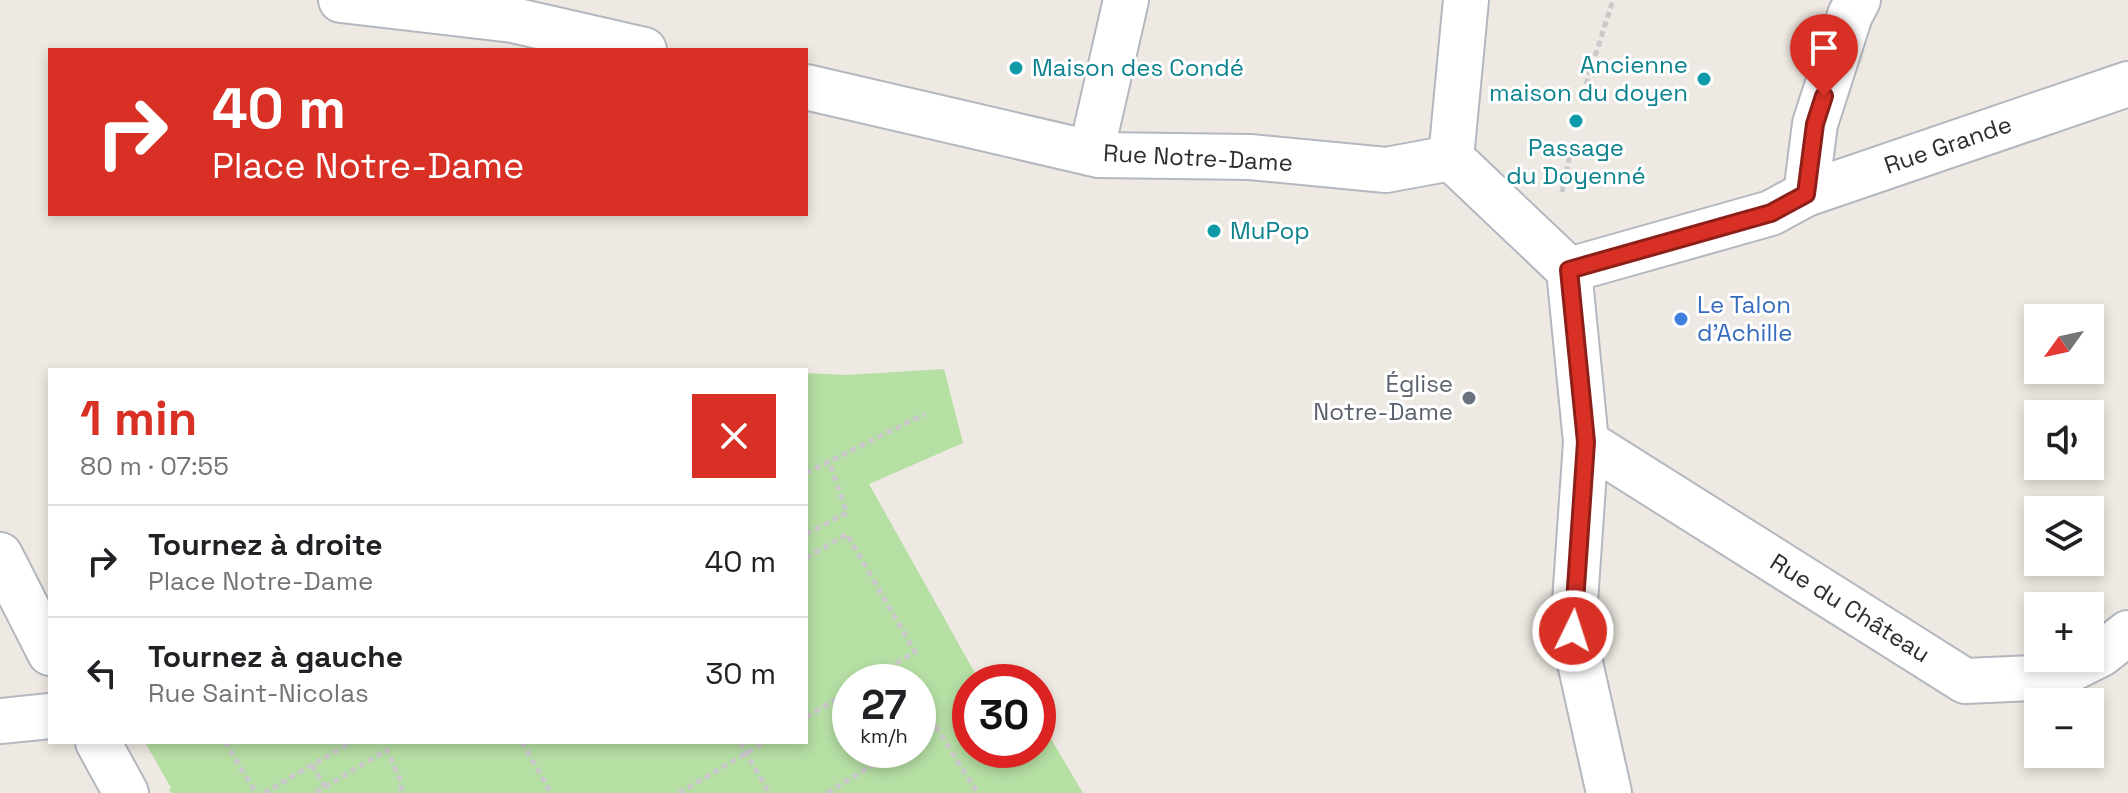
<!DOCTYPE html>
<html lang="fr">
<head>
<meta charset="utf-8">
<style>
  body { margin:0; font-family:"Space Grotesk",sans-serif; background:#f6f6f6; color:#202124; height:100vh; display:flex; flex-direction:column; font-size:30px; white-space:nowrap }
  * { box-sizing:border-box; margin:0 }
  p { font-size:26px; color:#757577 }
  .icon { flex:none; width:44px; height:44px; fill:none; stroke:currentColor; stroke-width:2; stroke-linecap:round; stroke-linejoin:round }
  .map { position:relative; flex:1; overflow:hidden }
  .panel { position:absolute; left:48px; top:368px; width:760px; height:376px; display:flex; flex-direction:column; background:#fff; border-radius:0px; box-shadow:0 4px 12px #0003 }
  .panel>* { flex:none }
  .hud { position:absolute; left:48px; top:48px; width:760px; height:168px; border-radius:0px; box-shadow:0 4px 12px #0003; background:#d93025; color:#fff; overflow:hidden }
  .needle { width:52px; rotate:237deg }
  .fabs { position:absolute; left:2024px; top:304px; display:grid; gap:16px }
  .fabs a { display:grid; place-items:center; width:80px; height:80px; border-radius:0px; background:#fff; box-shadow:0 4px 12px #0003; font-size:40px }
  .speed { position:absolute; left:832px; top:664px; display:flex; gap:16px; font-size:40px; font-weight:700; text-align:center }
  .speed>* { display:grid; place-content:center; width:104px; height:104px; border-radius:50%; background:#fff; box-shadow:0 4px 12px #0003; line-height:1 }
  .speed small { font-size:20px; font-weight:400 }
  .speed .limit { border:12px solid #d22; background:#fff; color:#111 }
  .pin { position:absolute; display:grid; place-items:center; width:68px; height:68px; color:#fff; margin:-82px -34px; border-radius:50% 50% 50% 0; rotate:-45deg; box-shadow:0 0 8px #0007 }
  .pin .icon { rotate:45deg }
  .me { position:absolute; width:88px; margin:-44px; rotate:4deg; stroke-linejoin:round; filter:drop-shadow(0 0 6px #0008) }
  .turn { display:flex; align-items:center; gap:28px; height:168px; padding:0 32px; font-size:36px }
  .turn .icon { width:104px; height:104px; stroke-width:2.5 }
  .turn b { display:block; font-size:56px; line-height:68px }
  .round { display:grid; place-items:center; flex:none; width:84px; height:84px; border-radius:0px; background:#f6f6f6 }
  .overview { display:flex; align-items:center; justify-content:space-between; height:136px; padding:0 32px }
  h1 { font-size:48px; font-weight:700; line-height:60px; color:#d93025 }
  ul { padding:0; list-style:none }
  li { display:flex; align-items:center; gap:24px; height:112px; padding:0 32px; border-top:2px solid #e0e0e0 }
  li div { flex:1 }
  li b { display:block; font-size:30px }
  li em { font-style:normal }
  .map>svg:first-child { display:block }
  .green { fill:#b6dfa4; fill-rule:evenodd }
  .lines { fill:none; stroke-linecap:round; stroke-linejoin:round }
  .minor-casing { stroke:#b5b7c0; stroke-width:48 }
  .path { stroke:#c9c9c9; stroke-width:5; stroke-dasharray:6 4; stroke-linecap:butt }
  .minor { stroke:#fff; stroke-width:44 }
  .route-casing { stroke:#8d1f18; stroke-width:20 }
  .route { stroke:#d93025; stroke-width:14 }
  .culture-dot { fill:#0f9aa8; stroke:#fff; stroke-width:3 }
  .shop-dot { fill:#3f7fe0; stroke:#fff; stroke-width:3 }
  .worship-dot { fill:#6b7280; stroke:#fff; stroke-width:3 }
  .labels { text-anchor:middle; stroke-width:6; stroke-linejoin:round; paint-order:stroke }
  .culture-label { font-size:24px; fill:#0d838f; stroke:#fff; text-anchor:start }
  .street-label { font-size:24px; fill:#2e2e2e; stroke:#fff }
  .shop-label { font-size:24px; fill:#366cbe; stroke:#fff; text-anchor:start }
  .worship-label { font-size:24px; fill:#5b616d; stroke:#fff; text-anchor:end }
</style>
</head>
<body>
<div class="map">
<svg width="2128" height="793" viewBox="0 0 2128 793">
  <rect width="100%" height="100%" fill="#eee9e2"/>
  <!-- green -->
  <path class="green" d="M944,369l19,74 -94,41 111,198h-10v68h68v-33l45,76h-911l-3,-3 2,-2 -26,-46h661v-369l40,2zM850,682h68v68h-68z"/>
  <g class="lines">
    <!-- minor casing -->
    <g class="minor-casing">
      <g id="minor">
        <path d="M341,0l172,20 131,30"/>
        <path d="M806,87l293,68 151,2 136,13 65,-12"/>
        <path d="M1091,153l35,-153"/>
        <path d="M1451,158l118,112"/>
        <path d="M1451,158l15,-158"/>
        <path d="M1806,194l9,-70 35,-109 8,-15"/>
        <path d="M1569,270l202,-57 35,-19 322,-110"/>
        <path d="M1569,270l17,172 -13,189 36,162"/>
        <path d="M1586,442l379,239 90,-4 46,-23 27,-21"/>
        <path d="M0,555l50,98"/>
        <path d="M0,721l50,-5"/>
        <path d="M98,742l28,51"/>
      </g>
    </g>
    <!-- path -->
    <g class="path">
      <path d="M1583,94l30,-94"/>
      <path d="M1562,192l10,-46"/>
      <path d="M806,473l119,-59"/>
      <path d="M806,534l41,-21 -18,-52"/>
      <path d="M806,558l41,-24 68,118 -50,30"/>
      <path d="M806,717l44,-26"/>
      <path d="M918,737l18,-10 42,66"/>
      <path d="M225,742l31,51"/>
      <path d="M522,742l29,51"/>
      <path d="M740,742l29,51"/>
      <path d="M312,765l13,22 -11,6"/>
      <path d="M325,787l62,-37 14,31v12"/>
      <path d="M264,793l88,-51"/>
      <path d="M679,793l86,-51"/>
      <path d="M827,793l70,-43"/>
    </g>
    <!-- minor -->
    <use href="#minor" class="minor"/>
  </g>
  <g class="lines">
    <!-- route casing -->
    <g class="route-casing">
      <path id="route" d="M1573,631l13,-189 -17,-172 202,-57 35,-19 9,-70 9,-28"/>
    </g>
    <!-- route -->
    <use href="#route" class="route"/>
  </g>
  <!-- markers -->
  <g class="culture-dot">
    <circle cx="1016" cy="68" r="8"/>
    <circle cx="1704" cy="79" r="8"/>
    <circle cx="1576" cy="121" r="8"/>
    <circle cx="1214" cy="231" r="8"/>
  </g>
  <circle class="shop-dot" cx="1681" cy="319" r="8"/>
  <circle class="worship-dot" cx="1469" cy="398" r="8"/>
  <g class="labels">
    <!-- culture labels -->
    <g class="culture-label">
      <text x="1688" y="73" text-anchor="end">Ancienne<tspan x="1688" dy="28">maison du doyen</tspan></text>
      <text x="1032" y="76">Maison des Condé</text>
      <text x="1576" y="156" text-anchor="middle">Passage<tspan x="1576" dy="28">du Doyenné</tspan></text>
      <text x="1230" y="239">MuPop</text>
    </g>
    <!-- street labels -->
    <g class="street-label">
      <text transform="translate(1948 145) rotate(-19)" y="8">Rue Grande</text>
      <text transform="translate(1198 158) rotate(3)" y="8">Rue Notre-Dame</text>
      <text transform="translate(1850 608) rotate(32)" y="8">Rue du Château</text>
    </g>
    <!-- shop labels -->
    <g class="shop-label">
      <text x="1697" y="313">Le Talon<tspan x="1697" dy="28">d'Achille</tspan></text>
    </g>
    <!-- worship labels -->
    <g class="worship-label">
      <text x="1453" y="392">Église<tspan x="1453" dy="28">Notre-Dame</tspan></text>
    </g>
  </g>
</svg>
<div class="fabs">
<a><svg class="needle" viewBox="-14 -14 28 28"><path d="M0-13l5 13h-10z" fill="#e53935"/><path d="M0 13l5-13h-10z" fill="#757577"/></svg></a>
<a><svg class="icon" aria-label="sound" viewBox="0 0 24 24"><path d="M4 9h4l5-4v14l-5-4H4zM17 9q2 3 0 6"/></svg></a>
<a><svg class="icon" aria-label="layers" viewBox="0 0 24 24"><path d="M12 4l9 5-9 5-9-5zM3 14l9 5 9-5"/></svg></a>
<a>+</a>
<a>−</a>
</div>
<div class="speed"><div>27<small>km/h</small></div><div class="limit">30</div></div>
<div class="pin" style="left:1824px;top:96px;background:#d93025"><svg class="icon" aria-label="arrive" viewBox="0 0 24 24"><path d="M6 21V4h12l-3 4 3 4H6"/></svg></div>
<svg class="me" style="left:1573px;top:631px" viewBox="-20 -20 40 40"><circle r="17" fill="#d93025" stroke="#fff" stroke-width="3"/><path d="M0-11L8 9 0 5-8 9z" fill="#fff"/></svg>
<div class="hud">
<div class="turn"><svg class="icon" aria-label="right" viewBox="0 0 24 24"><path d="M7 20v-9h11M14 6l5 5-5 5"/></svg><div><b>40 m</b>Place Notre-Dame</div></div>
</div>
<section class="panel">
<div class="overview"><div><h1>1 min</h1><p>80 m · 07:55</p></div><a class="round" style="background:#d93025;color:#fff"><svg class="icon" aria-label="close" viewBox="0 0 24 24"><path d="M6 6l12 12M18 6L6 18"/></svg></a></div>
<ul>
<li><svg class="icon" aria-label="right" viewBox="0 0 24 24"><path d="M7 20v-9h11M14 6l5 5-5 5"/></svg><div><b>Tournez à droite</b><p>Place Notre-Dame</p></div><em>40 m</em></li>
<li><svg class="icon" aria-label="left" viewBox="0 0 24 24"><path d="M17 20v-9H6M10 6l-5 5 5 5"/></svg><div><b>Tournez à gauche</b><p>Rue Saint-Nicolas</p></div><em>30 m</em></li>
</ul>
</section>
</div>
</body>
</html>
